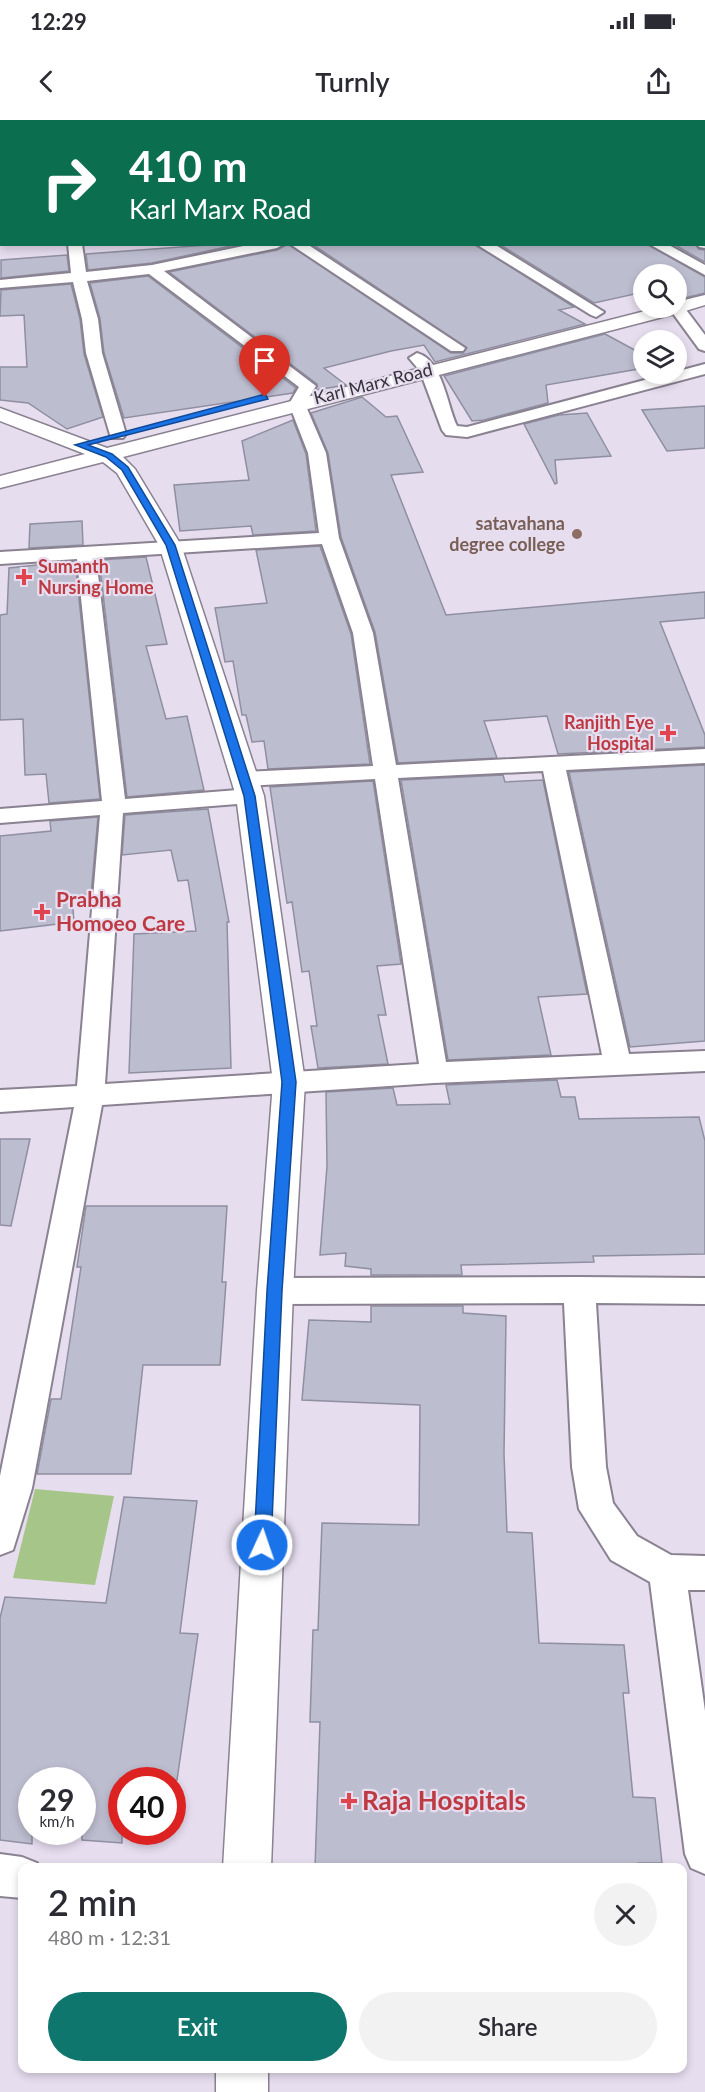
<!DOCTYPE html>
<html lang="en">
<head>
<meta charset="utf-8">
<style>
  body { margin:0; font-family:Lato,sans-serif; background:#f2f2f3; color:#2b2b33; height:100vh; display:flex; flex-direction:column; font-size:22px; white-space:nowrap }
  * { box-sizing:border-box; margin:0 }
  p { font-size:20px; color:#7c7c81 }
  .icon { flex:none; width:33px; height:33px; fill:none; stroke:currentColor; stroke-width:2; stroke-linecap:round; stroke-linejoin:round }
  .map { position:relative; flex:1; overflow:hidden }
  .drawer { position:absolute; left:18px; top:1743px; width:669px; height:210px; display:flex; flex-direction:column; background:#fff; border-radius:12px; box-shadow:0 3px 9px #0003 }
  .drawer>* { flex:none }
  .guide { position:absolute; left:0px; top:0px; width:705px; height:126px; box-shadow:0 3px 9px #0003; background:#0b6e4f; color:#fff; overflow:hidden }
  .controls { position:absolute; left:633px; top:144px; display:grid; gap:12px }
  .controls a { display:grid; place-items:center; width:54px; height:54px; border-radius:50%; background:#fff; box-shadow:0 3px 9px #0003; font-size:30px }
  .speed { position:absolute; left:18px; top:1647px; display:flex; gap:12px; font-size:30px; font-weight:700; text-align:center }
  .speed>* { display:grid; place-content:center; width:78px; height:78px; border-radius:50%; background:#fff; box-shadow:0 3px 9px #0003; line-height:1 }
  .speed small { font-size:15px; font-weight:400 }
  .speed .limit { border:9px solid #d22; background:#fff; color:#111 }
  .pin { position:absolute; display:grid; place-items:center; width:51px; height:51px; color:#fff; margin:-62px -26px; border-radius:50% 50% 50% 0; rotate:-45deg; box-shadow:0 0 6px #0007 }
  .pin .icon { rotate:45deg }
  .me { position:absolute; width:66px; margin:-33px; rotate:3deg; stroke-linejoin:round; filter:drop-shadow(0 0 4px #0008) }
  .turn { display:flex; align-items:center; gap:21px; height:126px; padding:0 30px; font-size:27px }
  .turn .icon { width:78px; height:78px; stroke-width:2.5 }
  .turn b { display:block; font-size:42px; line-height:51px }
  .round { display:grid; place-items:center; flex:none; width:63px; height:63px; border-radius:32px; background:#f2f2f3 }
  .overview { display:flex; align-items:center; justify-content:space-between; height:102px; padding:0 30px }
  h1 { font-size:36px; font-weight:600; line-height:45px }
  .primary-button { display:flex; gap:12px; margin-top:auto; padding:12px 30px }
  .primary-button a { flex:1; height:69px; border-radius:36px; background:#0f766e; color:#fff; font-size:24px; font-weight:600; line-height:69px; text-align:center }
  .primary-button a+a { background:#f2f2f3; color:#2b2b33 }
  .status { display:flex; justify-content:space-between; align-items:center; height:42px; padding:0 30px; background:#fff; direction:ltr }
  .status svg { height:16px; fill:currentColor }
  header { display:flex; justify-content:space-between; align-items:center; height:78px; padding:0 30px; background:#fff; font-size:27px; font-weight:600 }
  .map>svg:first-child { display:block }
  .green { fill:#a6c588 }
  .building { fill:#bdbdd0; stroke:#8f8fa1; stroke-width:1.5 }
  .lines { fill:none; stroke-linecap:round; stroke-linejoin:round }
  .street-casing { stroke:#8a8191; stroke-width:4 }
  .secondary-casing { stroke:#8a8191; stroke-width:3 }
  .street { fill:#fff; fill-rule:evenodd }
  .secondary { fill:#fff; fill-rule:evenodd }
  .route { fill:#1a73e8; stroke:#114b97; stroke-width:1.5 }
  .education-dot { fill:#8d6e63; stroke:#e6ddef; stroke-width:2 }
  .health-dot { fill:#e0444e; stroke:#e6ddef; stroke-width:2 }
  .labels { text-anchor:middle; stroke-width:4.5; stroke-linejoin:round; paint-order:stroke }
  .far-street-label { font-size:18px; fill:#353239; stroke:#e6ddef }
  .far-education-label { font-size:18px; font-weight:bold; fill:#785e54; stroke:#e6ddef; text-anchor:end }
  .far-health-label { font-size:18px; font-weight:bold; fill:#be3a42; stroke:#e6ddef; text-anchor:start }
  .health-label { font-size:21px; font-weight:bold; fill:#be3a42; stroke:#e6ddef; text-anchor:start }
  .near-health-label { font-size:26px; font-weight:bold; fill:#be3a42; stroke:#e6ddef; text-anchor:start }
</style>
</head>
<body>
<div class="status"><b>12:29</b><svg viewBox="0 0 49 12"><path d="M0 12V9h3v3zM5 12V6h3v6zM10 12V3h3v9zM15 12V0h3v12zM26 1h20v11H26zM47 4h2v5h-2z"/></svg></div>
<header><svg class="icon" aria-label="back" viewBox="0 0 24 24"><path d="M15 5l-7 7 7 7"/></svg>Turnly<svg class="icon" aria-label="share" viewBox="0 0 24 24"><path d="M12 15V3M7 8l5-5 5 5M5 13v7h14v-7"/></svg></header>
<div class="map">
<svg width="705" height="1972" viewBox="0 0 705 1972">
  <rect width="100%" height="100%" fill="#e6ddef"/>
  <!-- green -->
  <path class="green" d="M35,1369l79,7 -19,89 -82,-7z"/>
  <!-- building -->
  <g class="building">
    <path d="M221,124h19l-88,19 -64,7 -2,-16z"/>
    <path d="M288,124l163,109h12l4,-5 -155,-104h162l100,63 -15,3 26,14 -150,38 -11,-17 -33,6 -67,17 22,17 -30,5 1,-6 -148,-112 108,-22z"/>
    <path d="M499,124h148l58,33v16l-29,7v-26h-32v18l-50,11z"/>
    <path d="M673,124h22l4,5 6,1v12z"/>
    <path d="M67,135l2,16 -68,7v-18z"/>
    <path d="M148,156l148,112 -3,5 -169,25 -20,-65 -4,-34 -10,-36z"/>
    <path d="M71,164l9,35 4,35 19,63 -36,12 -39,-26 -28,-3v-33h27l-3,-52 -24,1 1,-26z"/>
    <path d="M605,214l39,21v13l-98,17 2,18 -64,17 -12,1 -28,-45z"/>
    <path d="M362,277l24,20 11,-1 26,56 -32,3 55,140 259,-23v26l-45,4 45,113v12l-147,7 -11,-38 -63,5 13,37 -99,5 -23,-131 -34,-95 -13,-84 -17,-40z"/>
    <path d="M705,286v42l-38,3 -25,-41z"/>
    <path d="M587,293l24,43 -56,4 2,23 -2,1 -31,-60 35,-9z"/>
    <path d="M293,300l13,34 10,77 -63,4 -2,-9 -71,5 -6,-46 75,-5 -7,-39z"/>
    <path d="M82,401l1,24 -54,3 1,-24z"/>
    <path d="M320,426l31,88 19,130 -102,5 -4,-28 -12,1 -6,-27h-4l-9,-54 -8,1 -10,-54 52,-5 -11,-53z"/>
    <path d="M146,437l21,87 -21,2 20,73 21,-3 17,74 -77,7 -28,-237z"/>
    <path d="M75,441l25,238 -51,4 -3,-29 -21,1 -2,-56 -23,1v-105l7,-1 2,-46z"/>
    <path d="M705,645v276l-75,6 -61,-275z"/>
    <path d="M503,655l2,7 38,-2 44,214 -49,3 13,58 -103,5 -47,-280z"/>
    <path d="M373,661l28,183 -24,2 9,49h-8l10,49 -70,4 -7,-42h6l-8,-55 -7,1 -10,-70 -5,1 -17,-116z"/>
    <path d="M208,689l21,113h-2l4,146 -102,5 5,-139 62,-3 -8,-51 -10,1 -7,-31 -49,5 3,-40z"/>
    <path d="M98,697l-7,77 -19,2 2,26 -74,9v-95l51,-5 -1,-10z"/>
    <path d="M557,960l4,17h14l4,22 120,-2 6,24v113l-112,2 1,6 -133,3 1,10h-91v-6l-26,-3 1,-13 -26,2 7,-89 -1,-74 67,-4 4,17 53,-1 -4,-19z"/>
    <path d="M0,1019h30l-19,87 -11,-1z"/>
    <path d="M86,1086h141l-5,76h4l-6,83h-77l-12,109h-94l14,-75h10l20,-132h-4z"/>
    <path d="M371,1186h92v7l43,3 -2,138 3,78 25,1 7,110 85,2 5,48h-6l10,104 22,1 7,65h-24v5h-323l5,-146h-10l3,-92h5l4,-107 97,2 1,-120 -118,-5 7,-80 62,2z"/>
    <path d="M124,1377l73,4 -17,132 18,1 -21,146h-55v63l-40,-3v-60h-50v64l-32,-4v-222l5,-21 101,6z"/>
  </g>
  <g class="lines">
    <!-- street casing -->
    <g class="street-casing">
      <g id="street">
        <path d="M313,0h18l-19,2z"/>
        <path d="M385,0h12l1,2h-12z"/>
        <path d="M481,0h12l1,2h-12z"/>
        <path d="M533,0h13l1,2h-13z"/>
        <path d="M665,0h12l1,2h-12z"/>
        <rect x="704" y="7" width="1" height="8"/>
        <rect x="704" y="30" width="1" height="8"/>
        <rect x="0" y="60" width="2" height="8"/>
        <path d="M704,120l1,8 -6,-1 -2,-3h7z"/>
        <path d="M68,124h14l4,28 66,-7 101,-21h31l-7,4 -113,23 152,115 -11,18 21,49 13,85 34,95 23,132 309,-16v14l-139,7 63,284 76,-3v20l-271,12 -332,22 -70,383 -19,62 -13,5v-79l74,-369 -74,5v-22l77,-4 23,-271 -100,8v-14l102,-8 -25,-242 -77,5v-12l319,-19 -11,-80 -19,-49 10,-17 -150,-113 -62,7 11,38 4,34 24,81 -3,4h-12l-25,-85 -4,-34 -9,-37 -73,6v-8l71,-7zM322,424l31,89 20,133 -127,6 -8,2 -4,5 4,5 8,2 129,-7 44,285 -314,20 18,-271 127,-10 8,-2 4,-5 -4,-5 -8,-2 -125,10 -29,-241zM543,651l59,284 -156,7 -48,-284z"/>
        <path d="M290,124h17l158,104 -2,3h-12z"/>
        <path d="M476,124h18l110,68 -8,5 -5,-2z"/>
        <path d="M649,124h18l38,21v10z"/>
        <path d="M676,182l5,1 24,32v16l-6,-2 -30,-41h7z"/>
        <path d="M417,233c26,7 30,53 40,73l10,1 238,-63v10l-238,63 -21,-2 -4,-5 -22,-59 -11,-13z"/>
        <path d="M579,1157l126,1v26l-109,-1 10,164 7,36 24,33 34,19 34,1v34h-17l17,121v163l-14,-6 -6,-14 -35,-272 -39,-22 -32,-51 -7,-42 -8,-164 -289,1 -11,-4 -5,-9 5,-9 11,-4z"/>
        <path d="M0,1734l22,3 15,6 1,5h-16v30l-22,-2z"/>
      </g>
    </g>
    <!-- secondary casing -->
    <g class="secondary-casing">
      <g id="secondary">
        <path d="M705,175v10l-23,7 -559,145 12,12 46,76 83,251 41,286 -12,209 -22,577h-48l34,-577 16,-209 -37,-286 -77,-251 -42,-72 -14,-11 -103,26v-12l85,-22 -85,-33v-13l107,40 550,-140h19v-6z"/>
        <rect x="216" y="1948" width="52" height="24"/>
      </g>
    </g>
    <!-- street -->
    <use href="#street" class="street"/>
    <!-- secondary -->
    <use href="#secondary" class="secondary"/>
  </g>
  <!-- route -->
  <path class="route" d="M265,274l3,5 -180,46 24,9 16,13 47,78 80,251 41,286 -14,209 -11,254 -3,5 -6,3 -6,-3 -2,-5 13,-254 15,-209 -38,-286 -78,-251 -44,-75 -16,-13 -31,-12z"/>
  <!-- markers -->
  <circle class="education-dot" cx="577" cy="414" r="6"/>
  <g class="health-dot">
    <path d="M21 448h6v6h6v6h-6v6h-6v-6h-6v-6h6z"/>
    <path d="M665 604h6v6h6v6h-6v6h-6v-6h-6v-6h6z"/>
    <path d="M39 783h6v6h6v6h-6v6h-6v-6h-6v-6h6z"/>
    <path d="M346 1672h6v6h6v6h-6v6h-6v-6h-6v-6h6z"/>
  </g>
  <g class="labels">
    <!-- far-street labels -->
    <g class="far-street-label">
      <text transform="translate(373 264) rotate(-14)" y="6">Karl Marx Road</text>
    </g>
    <!-- far-education labels -->
    <g class="far-education-label">
      <text x="565" y="410">satavahana<tspan x="565" dy="21">degree college</tspan></text>
    </g>
    <!-- far-health labels -->
    <g class="far-health-label">
      <text x="38" y="453">Sumanth<tspan x="38" dy="21">Nursing Home</tspan></text>
      <text x="654" y="609" text-anchor="end">Ranjith Eye<tspan x="654" dy="21">Hospital</tspan></text>
    </g>
    <!-- health labels -->
    <g class="health-label">
      <text x="56" y="787">Prabha<tspan x="56" dy="24">Homoeo Care</tspan></text>
    </g>
    <!-- near-health labels -->
    <g class="near-health-label">
      <text x="362" y="1690">Raja Hospitals</text>
    </g>
  </g>
</svg>
<div class="controls">
<a><svg class="icon" aria-label="search" viewBox="0 0 24 24"><circle cx="10" cy="10" r="6"/><path d="M15 15l6 6"/></svg></a>
<a><svg class="icon" aria-label="layers" viewBox="0 0 24 24"><path d="M12 4l9 5-9 5-9-5zM3 14l9 5 9-5"/></svg></a>
</div>
<div class="speed"><div>29<small>km/h</small></div><div class="limit">40</div></div>
<div class="pin" style="left:265px;top:277px;background:#d93025"><svg class="icon" aria-label="arrive" viewBox="0 0 24 24"><path d="M6 21V4h12l-3 4 3 4H6"/></svg></div>
<svg class="me" style="left:262px;top:1425px" viewBox="-20 -20 40 40"><circle r="17" fill="#1a73e8" stroke="#fff" stroke-width="3"/><path d="M0-11L8 9 0 5-8 9z" fill="#fff"/></svg>
<div class="guide">
<div class="turn"><svg class="icon" aria-label="right" viewBox="0 0 24 24"><path d="M7 20v-9h11M14 6l5 5-5 5"/></svg><div><b>410 m</b>Karl Marx Road</div></div>
</div>
<section class="drawer">
<div class="overview"><div><h1>2 min</h1><p>480 m · 12:31</p></div><a class="round"><svg class="icon" aria-label="close" viewBox="0 0 24 24"><path d="M6 6l12 12M18 6L6 18"/></svg></a></div>
<div class="primary-button"><a>Exit</a><a>Share</a></div>
</section>
</div>
</body>
</html>
